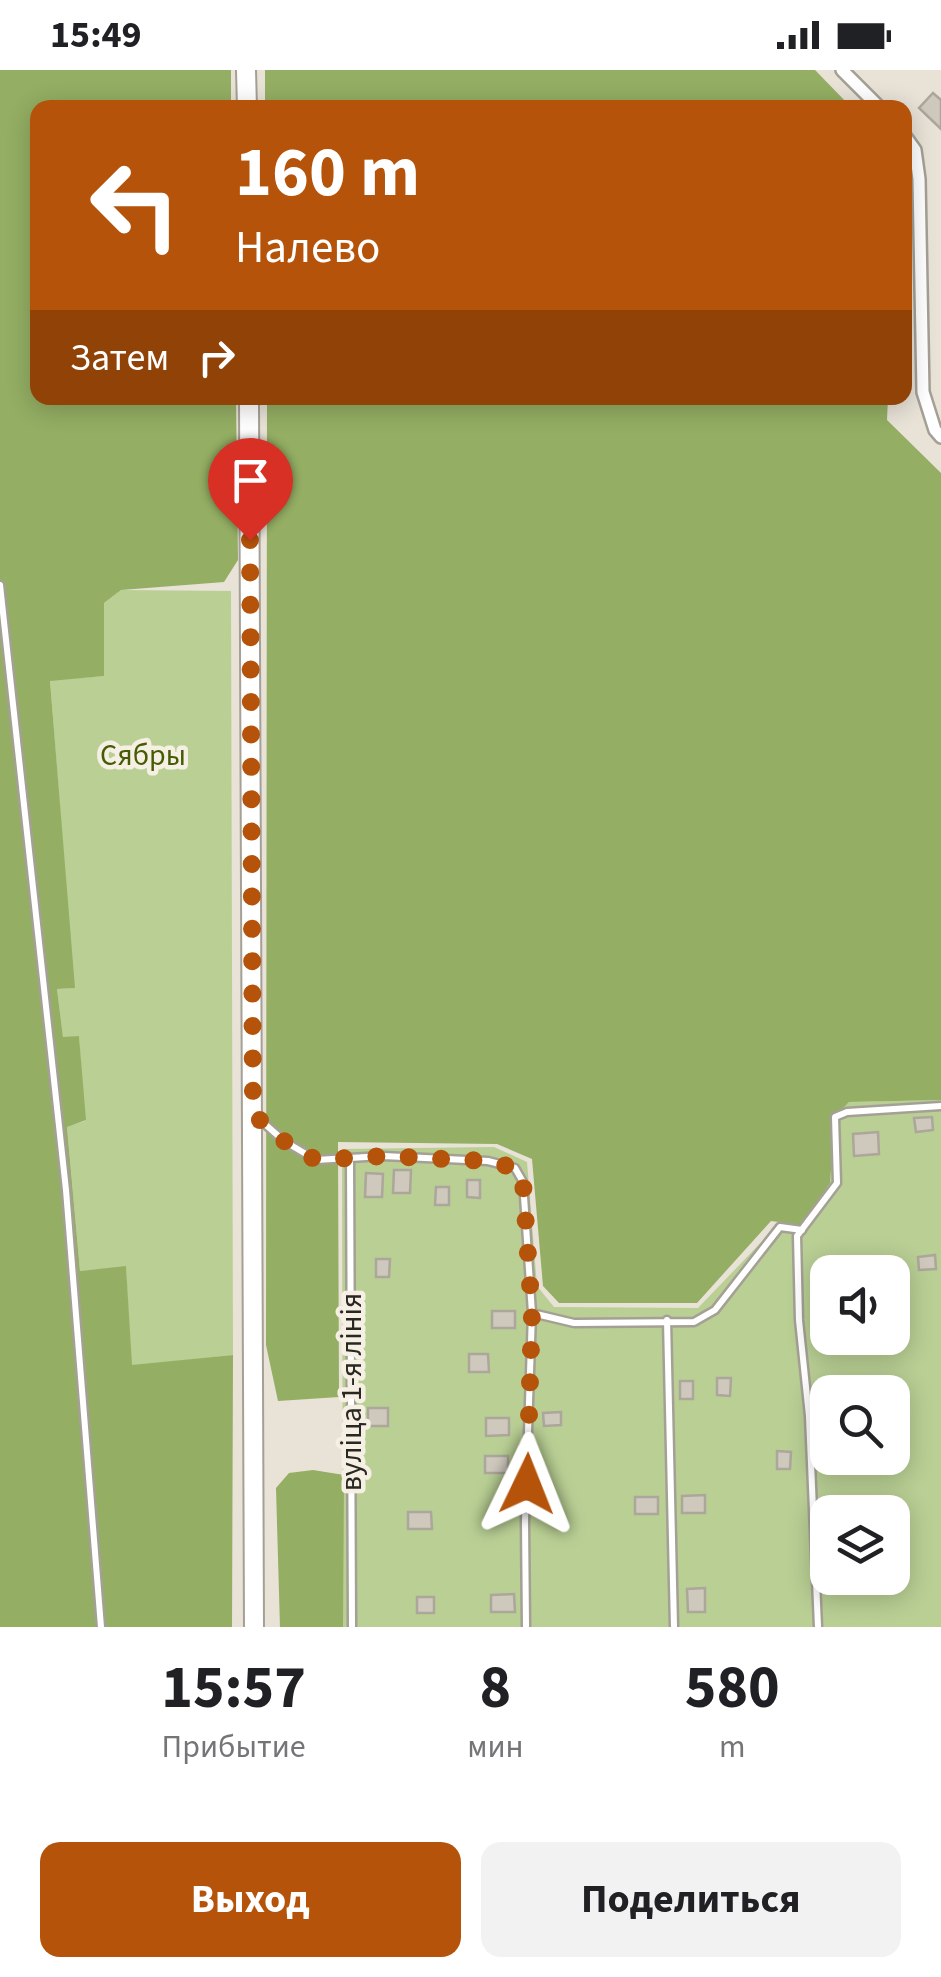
<!DOCTYPE html>
<html lang="ru">
<head>
<meta charset="utf-8">
<style>
  body { margin:0; font-family:"Source Sans 3",sans-serif; background:#f2f2f2; color:#202124; height:100vh; display:flex; flex-direction:column; font-size:38px; white-space:nowrap }
  * { box-sizing:border-box; margin:0 }
  p { font-size:32px; color:#757577 }
  .icon { flex:none; width:55px; height:55px; fill:none; stroke:currentColor; stroke-width:2; stroke-linecap:round; stroke-linejoin:round }
  .map { position:relative; height:1557px; overflow:hidden }
  .drawer { display:flex; flex-direction:column; background:#fff; flex:1 }
  .drawer>* { flex:none }
  .banner { position:absolute; left:30px; top:30px; width:882px; height:305px; border-radius:20px; box-shadow:0 5px 25px #0003; background:#b45309; color:#fff; overflow:hidden }
  .tools { position:absolute; left:810px; top:1185px; display:grid; gap:20px }
  .tools a { display:grid; place-items:center; width:100px; height:100px; border-radius:20px; background:#fff; box-shadow:0 5px 25px #0003; font-size:50px }
  .pin { position:absolute; display:grid; place-items:center; width:85px; height:85px; color:#fff; margin:-102px -42px; border-radius:50% 50% 50% 0; rotate:-45deg; box-shadow:0 0 10px #0007 }
  .pin .icon { rotate:45deg }
  .me { position:absolute; width:110px; margin:-55px; rotate:2deg; stroke-linejoin:round; filter:drop-shadow(0 0 8px #0008) }
  .turn { display:flex; align-items:center; gap:35px; height:210px; padding:0 40px; font-size:45px }
  .turn .icon { width:130px; height:130px; stroke-width:2.5 }
  .turn b { display:block; font-size:70px; line-height:85px }
  .then { display:flex; align-items:center; height:95px; padding:0 40px; background:#0003; gap:20px; font-size:38px }
  .eta { display:flex; justify-content:space-evenly; align-items:center; height:170px; text-align:center }
  .eta b { font-size:60px; font-weight:700; line-height:70px }
  .primary-button { display:flex; gap:20px; margin-top:auto; padding:20px 40px }
  .primary-button a { flex:1; height:115px; border-radius:20px; background:#b45309; color:#fff; font-size:40px; font-weight:700; line-height:115px; text-align:center }
  .primary-button a+a { background:#f2f2f2; color:#202124 }
  .status { display:flex; justify-content:space-between; align-items:center; height:70px; padding:0 50px; background:#fff; direction:ltr }
  .status svg { height:28px; fill:currentColor }
  .map>svg:first-child { display:block }
  .green { fill:#b9cf94; fill-rule:evenodd }
  .forest { fill:#94ae63 }
  .building { fill:#cec8bd; stroke:#aca69b; stroke-width:2.5 }
  .lines { fill:none; stroke-linecap:round; stroke-linejoin:round }
  .lane-casing { stroke:#a5a095; stroke-width:11 }
  .street-casing { stroke:#a5a095; stroke-width:16 }
  .secondary-casing { stroke:#a5a095; stroke-width:22 }
  .lane { stroke:#fff; stroke-width:6 }
  .street { stroke:#fff; stroke-width:11 }
  .secondary { stroke:#fff; stroke-width:18 }
  .route { stroke:#b45309; stroke-width:18; stroke-dasharray:0 32.4 }
  .labels { text-anchor:middle; stroke-width:9; stroke-linejoin:round; paint-order:stroke }
  .park-label { font-size:30px; fill:#455c04; stroke:#f5efe4 }
  .street-label { font-size:30px; fill:#292722; stroke:#f5efe4 }
</style>
</head>
<body>
<div class="status"><b>15:49</b><svg viewBox="0 0 49 12"><path d="M0 12V9h3v3zM5 12V6h3v6zM10 12V3h3v9zM15 12V0h3v12zM26 1h20v11H26zM47 4h2v5h-2z"/></svg></div>
<div class="map">
<svg width="941" height="1557" viewBox="0 0 941 1557">
  <rect width="100%" height="100%" fill="#e8e2d7"/>
  <!-- green -->
  <g class="green">
    <path d="M121,520l110,1 2,764 -102,11 -5,-99 -46,4 -13,-145 18,-5 -6,-85 -16,2 -6,-49 17,-1 -24,-308 54,-4v-73z"/>
    <path d="M941,1030v527h-598l-1,-478 152,-2 33,15 10,124 17,21 144,1 75,-78 31,3 26,-50 5,-66 14,-15zM828,1202h64v66h-64zM828,1322h64v66h-64zM828,1442h64v66h-64z"/>
  </g>
  <!-- forest -->
  <g class="forest">
    <path d="M0,0h231v37l-193,1v290h198l2,162 -14,22 -103,8 -17,13v73l-54,5 25,307 -18,1 6,48 16,-1 7,84 -19,7 13,144 46,-5 6,99 101,-10 -1,272h-232z"/>
    <path d="M265,0h550l36,37h-586z"/>
    <path d="M267,328h621l-1,22 54,53v627l-92,2 -14,15 -5,66 -28,42 -31,-4 -74,82h-138l-16,-17 -11,-127 -35,-15 -159,-2 1,255 -61,4 -12,-56z"/>
    <path d="M313,1400l31,5 -1,152h-63l-4,-139 13,-15z"/>
  </g>
  <!-- building -->
  <g class="building">
    <path d="M933,23l8,7v29l-22,-21z"/>
    <path d="M932,1047l1,13 -17,2 -2,-14z"/>
    <path d="M878,1062l1,22 -25,2 -1,-22z"/>
    <path d="M394,1100h17l-1,23h-17z"/>
    <path d="M366,1103l17,1 -1,23h-17z"/>
    <path d="M467,1110h13v18l-13,-1z"/>
    <path d="M436,1117h13v18h-14z"/>
    <path d="M935,1185l1,14 -17,1 -1,-13z"/>
    <path d="M376,1189h14l-1,18h-13z"/>
    <rect x="492" y="1241" width="23" height="17"/>
    <path d="M469,1284h19l1,18h-20z"/>
    <path d="M717,1308h14l-1,18 -13,-1z"/>
    <rect x="680" y="1311" width="13" height="18"/>
    <path d="M841,1311v11h-13v7h-10v-17z"/>
    <rect x="368" y="1338" width="20" height="18"/>
    <path d="M561,1342v13l-17,1 -1,-13z"/>
    <path d="M486,1348h23v17l-23,1z"/>
    <rect x="821" y="1361" width="7" height="17"/>
    <path d="M777,1381l14,1 -1,17h-13z"/>
    <rect x="485" y="1386" width="23" height="17"/>
    <path d="M705,1425v18h-23v-17z"/>
    <rect x="635" y="1427" width="23" height="17"/>
    <path d="M558,1434v14l-17,1 -1,-14z"/>
    <path d="M408,1442h23l1,17h-24z"/>
    <path d="M705,1518v24h-17l-1,-23z"/>
    <path d="M514,1524l1,18h-24v-17z"/>
    <rect x="417" y="1527" width="17" height="16"/>
  </g>
  <g class="lines">
    <!-- lane casing -->
    <g class="lane-casing">
      <g id="lane">
        <path d="M0,515l66,605 35,437"/>
        <path d="M258,1048l26,23 32,19 67,-4 105,5 27,7 8,14 9,131 -7,208 1,106"/>
        <path d="M350,1088l2,469"/>
        <path d="M532,1243l42,10 120,-1 21,-12 65,-83 22,3"/>
        <path d="M667,1250l7,307"/>
        <path d="M818,1557l-9,-211 -10,-96 -2,-84 40,-53 -2,-66 12,-5 94,-6"/>
      </g>
    </g>
    <!-- street casing -->
    <g class="street-casing">
      <g id="street">
        <path d="M842,0l38,38"/>
        <path d="M905,66l10,14 4,29 4,213 12,38 6,7"/>
      </g>
    </g>
    <!-- secondary casing -->
    <g class="secondary-casing">
      <g id="secondary">
        <path d="M246,0l1,38"/>
        <path d="M249,328l5,1229"/>
      </g>
    </g>
    <!-- lane -->
    <use href="#lane" class="lane"/>
    <!-- street -->
    <use href="#street" class="street"/>
    <!-- secondary -->
    <use href="#secondary" class="secondary"/>
  </g>
  <g class="lines">
    <!-- route -->
    <path class="route" d="M250,470l3,574 31,27 32,19 67,-4 105,5 27,7 8,14 9,131 -5,171"/>
  </g>
  <g class="labels">
    <!-- park labels -->
    <g class="park-label">
      <text x="143" y="695">Сябры</text>
    </g>
    <!-- street labels -->
    <g class="street-label">
      <text transform="translate(351 1322) rotate(-90)" y="10">вуліца 1-я лінія</text>
    </g>
  </g>
</svg>
<div class="tools">
<a><svg class="icon" aria-label="sound" viewBox="0 0 24 24"><path d="M4 9h4l5-4v14l-5-4H4zM17 9q2 3 0 6"/></svg></a>
<a><svg class="icon" aria-label="search" viewBox="0 0 24 24"><circle cx="10" cy="10" r="6"/><path d="M15 15l6 6"/></svg></a>
<a><svg class="icon" aria-label="layers" viewBox="0 0 24 24"><path d="M12 4l9 5-9 5-9-5zM3 14l9 5 9-5"/></svg></a>
</div>
<div class="pin" style="left:250px;top:470px;background:#d93025"><svg class="icon" aria-label="arrive" viewBox="0 0 24 24"><path d="M6 21V4h12l-3 4 3 4H6"/></svg></div>
<svg class="me" style="left:527px;top:1414px" viewBox="-20 -20 40 40"><path d="M0-17L14 15 0 8-14 15z" fill="#b45309" stroke="#fff" stroke-width="4"/></svg>
<div class="banner">
<div class="turn"><svg class="icon" aria-label="left" viewBox="0 0 24 24"><path d="M17 20v-9H6M10 6l-5 5 5 5"/></svg><div><b>160 m</b>Налево</div></div>
<div class="then">Затем<svg class="icon" aria-label="right" viewBox="0 0 24 24"><path d="M7 20v-9h11M14 6l5 5-5 5"/></svg></div>
</div>
</div>
<section class="drawer">
<div class="eta">
<div><b>15:57</b><p>Прибытие</p></div>
<div><b>8</b><p>мин</p></div>
<div><b>580</b><p>m</p></div>
</div>
<div class="primary-button"><a>Выход</a><a>Поделиться</a></div>
</section>
</body>
</html>
